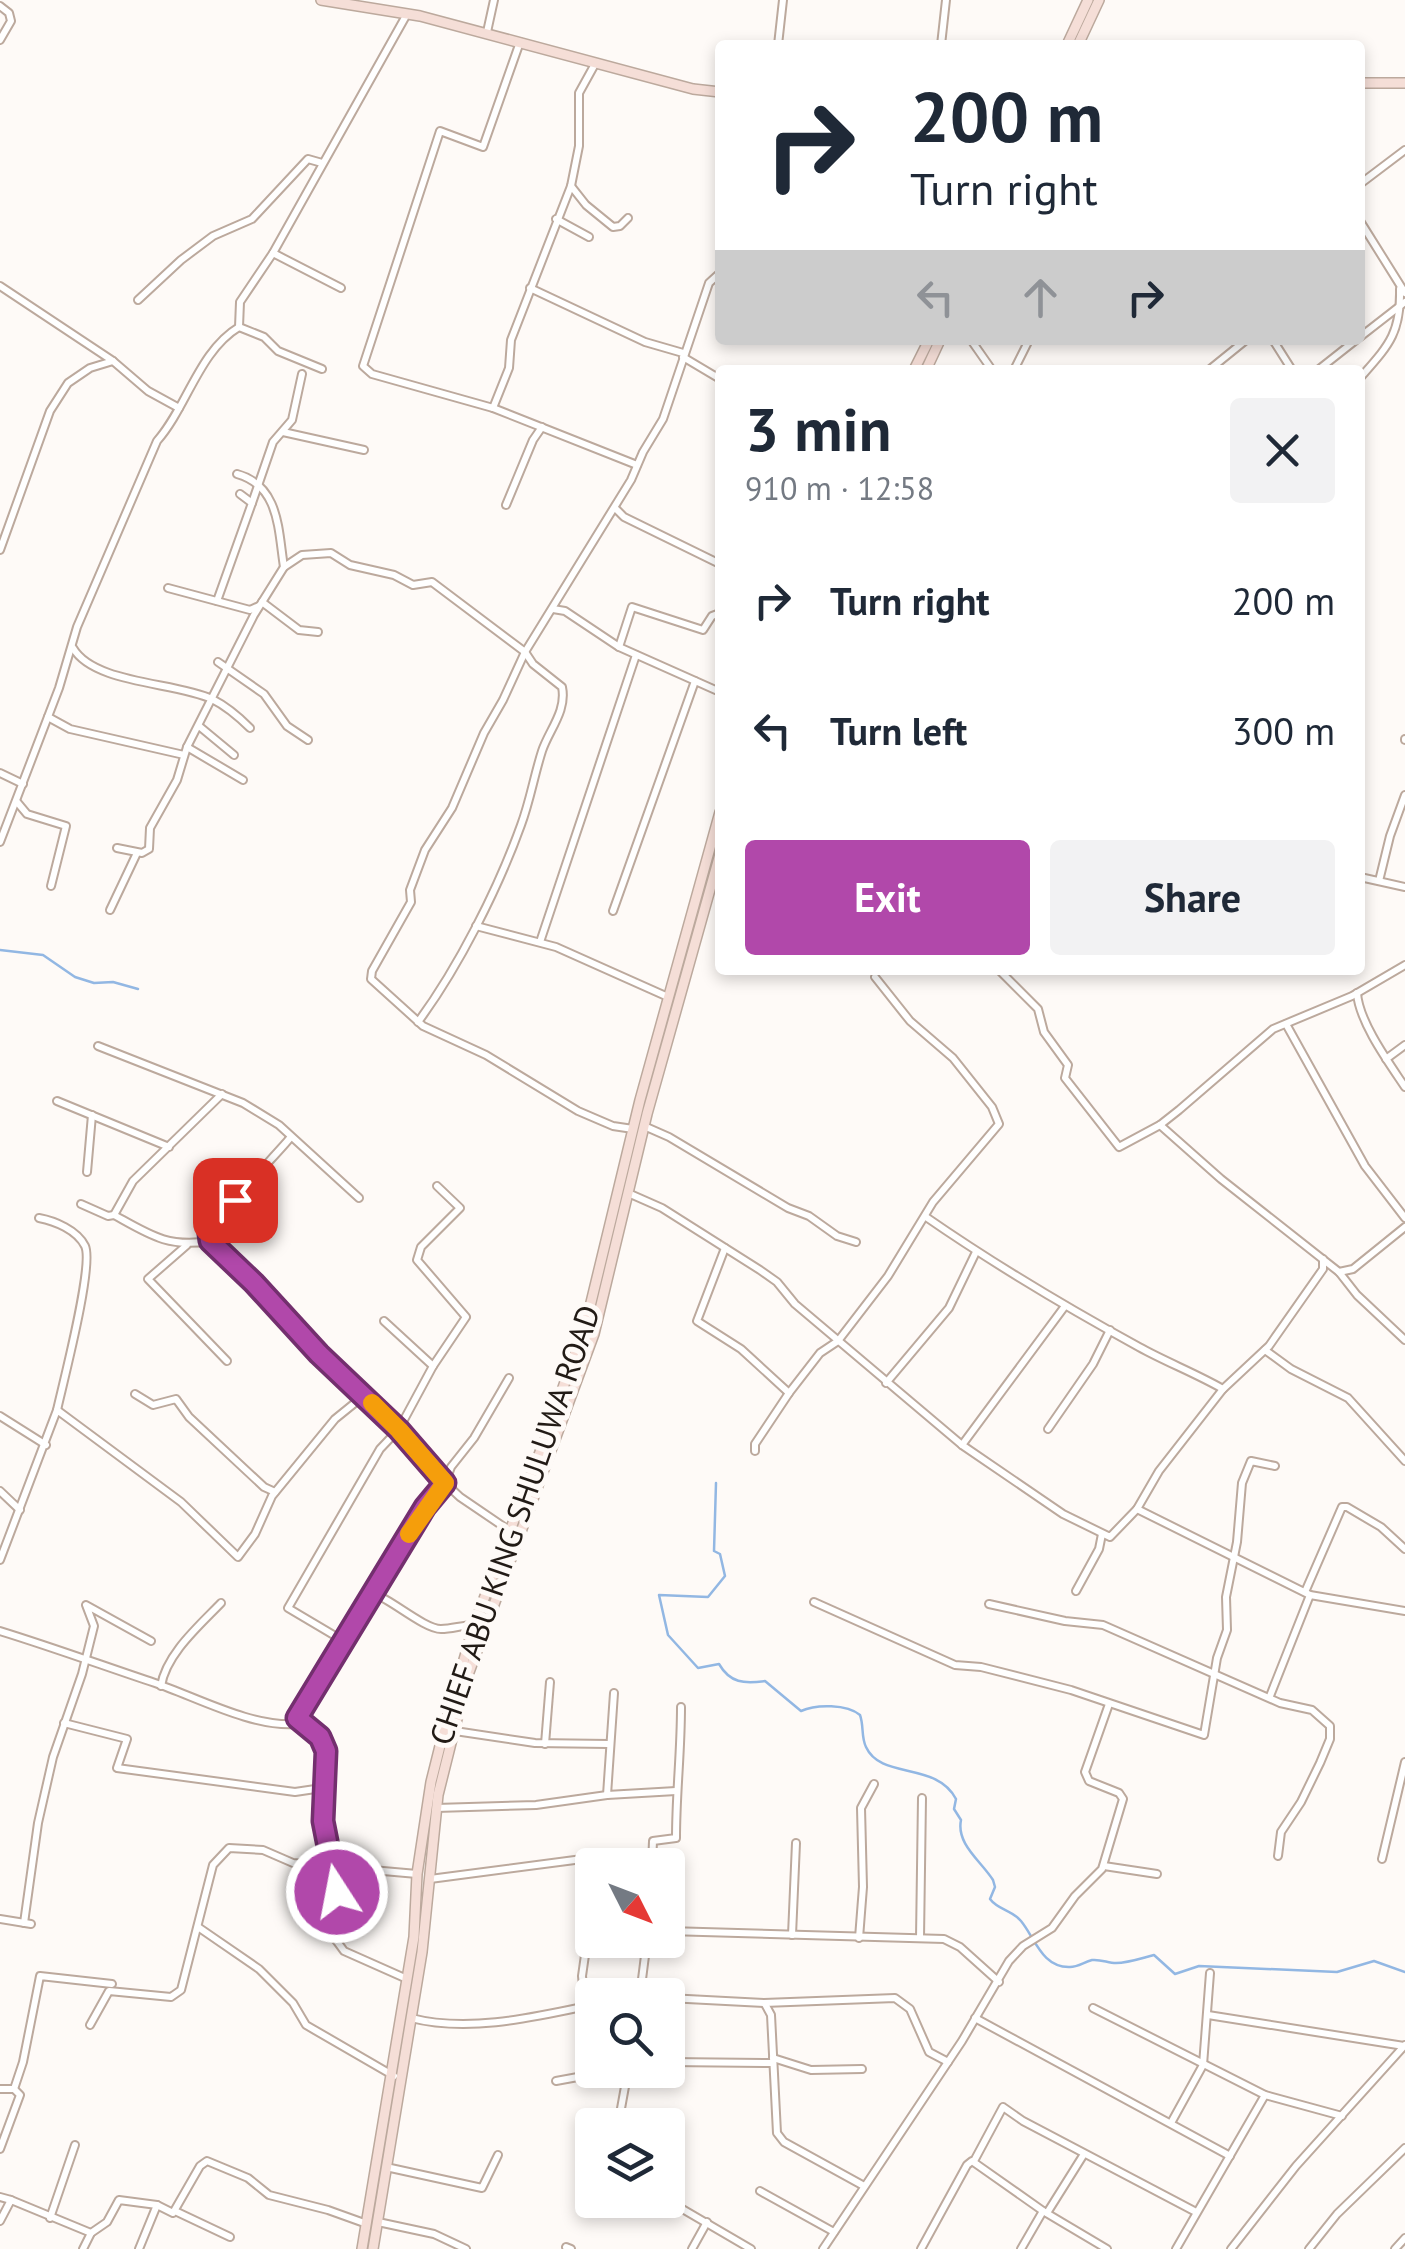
<!DOCTYPE html>
<html lang="en">
<head>
<meta charset="utf-8">
<style>
  body { margin:0; font-family:"PT Sans",sans-serif; background:#f2f2f3; color:#1f2937; height:100vh; display:flex; flex-direction:column; font-size:38px; white-space:nowrap }
  * { box-sizing:border-box; margin:0 }
  p { font-size:32px; color:#747a83 }
  .icon { flex:none; width:55px; height:55px; fill:none; stroke:currentColor; stroke-width:2; stroke-linecap:round; stroke-linejoin:round }
  .map { position:relative; flex:1; overflow:hidden }
  .details { position:absolute; left:715px; top:365px; width:650px; height:610px; display:flex; flex-direction:column; background:#fff; border-radius:10px; box-shadow:0 5px 15px #0003 }
  .details>* { flex:none }
  .top-card { position:absolute; left:715px; top:40px; width:650px; height:305px; border-radius:10px; box-shadow:0 5px 15px #0003; background:#fff; color:#1f2937; overflow:hidden }
  .needle { width:65px; rotate:132deg }
  .fabs { position:absolute; left:575px; top:1848px; display:grid; gap:20px }
  .fabs a { display:grid; place-items:center; width:110px; height:110px; border-radius:10px; background:#fff; box-shadow:0 5px 15px #0003; font-size:50px }
  .pin { position:absolute; display:grid; place-items:center; width:85px; height:85px; color:#fff; margin:-42px; border-radius:20px; box-shadow:0 5px 15px #0006 }
  .me { position:absolute; width:110px; margin:-55px; rotate:349deg; stroke-linejoin:round; filter:drop-shadow(0 0 8px #0008) }
  .turn { display:flex; align-items:center; gap:35px; height:210px; padding:0 30px; font-size:45px }
  .turn .icon { width:130px; height:130px; stroke-width:2.5 }
  .turn b { display:block; font-size:70px; line-height:85px }
  .lanes { display:flex; align-items:center; height:95px; padding:0 30px; background:#0003; justify-content:center; gap:50px; direction:ltr }
  .lanes .off { opacity:.35 }
  .round { display:grid; place-items:center; flex:none; width:105px; height:105px; border-radius:10px; background:#f2f2f3 }
  .head { display:flex; align-items:center; justify-content:space-between; height:170px; padding:0 30px }
  h1 { font-size:60px; font-weight:700; line-height:75px }
  .action { display:flex; gap:20px; margin-top:auto; padding:20px 30px }
  .action a { flex:1; height:115px; border-radius:10px; background:#b148aa; color:#fff; font-size:40px; font-weight:700; line-height:115px; text-align:center }
  .action a+a { background:#f2f2f3; color:#1f2937 }
  ul { padding:0; list-style:none }
  li { display:flex; align-items:center; gap:30px; height:130px; padding:0 30px }
  li div { flex:1 }
  li b { display:block; font-size:38px }
  li em { font-style:normal }
  .map>svg:first-child { display:block }
  .lines { fill:none; stroke-linecap:round; stroke-linejoin:round }
  .stream { stroke:#92b7e3; stroke-width:2.5 }
  .street-casing { stroke:#bca99d; stroke-width:10 }
  .secondary-casing { stroke:#bca99d; stroke-width:12 }
  .street { stroke:#fff; stroke-width:6 }
  .secondary { stroke:#f5ded7; stroke-width:9 }
  .route-casing { stroke:#732f6e; stroke-width:25 }
  .route { stroke:#b148aa; stroke-width:18 }
  .slow { stroke:#f59e0b; stroke-width:18 }
  .labels { text-anchor:middle; stroke-width:10; stroke-linejoin:round; paint-order:stroke }
  .street-label { font-size:32px; fill:#221b16; stroke:#fefaf7 }
</style>
</head>
<body>
<div class="map">
<svg width="1405" height="2249" viewBox="0 0 1405 2249">
  <rect width="100%" height="100%" fill="#fefaf7"/>
  <g class="lines">
    <!-- stream -->
    <g class="stream">
      <path d="M0,950l43,5 32,22 19,6 19,-1 25,7"/>
      <path d="M716,1483l-2,68 6,3 5,22 -17,21 -49,-2 9,40 30,33 21,-4c11,19 25,20 46,17l36,30c15,-7 46,-7 59,4 4,11 1,22 6,32 15,33 70,14 90,52l-2,10 7,11c-5,24 20,41 32,60l2,7 -5,12c8,11 22,11 31,22 14,17 21,47 49,46 8,0 14,-5 22,-7 9,-1 16,3 24,3 12,0 26,-5 38,-8l21,19 24,-8 138,6 37,-11 31,11"/>
    </g>
    <!-- street casing -->
    <g class="street-casing">
      <g id="street">
        <path d="M0,6l9,7 2,8 -11,19"/>
        <path d="M487,32l7,-32"/>
        <path d="M520,42l-37,105 -43,-16 -77,235 9,8 121,34 144,57"/>
        <path d="M778,45l5,-45"/>
        <path d="M941,45l5,-45"/>
        <path d="M1360,184l45,-34"/>
        <path d="M571,186l15,19 27,22 7,-1 8,-8"/>
        <path d="M556,219l33,18"/>
        <path d="M1360,221l45,72"/>
        <path d="M273,253l68,35"/>
        <path d="M0,286l113,75 35,30 31,17"/>
        <path d="M530,288l115,54 38,11"/>
        <path d="M138,300l43,-40 32,-24 39,-17 56,-60 14,4"/>
        <path d="M239,327l25,10 14,14 44,18"/>
        <path d="M1360,337l45,-35"/>
        <path d="M971,340l21,30"/>
        <path d="M1273,340l19,30"/>
        <path d="M683,357l37,22"/>
        <path d="M1014,370l15,-30"/>
        <path d="M1209,370l37,-30"/>
        <path d="M1318,370l38,-30"/>
        <path d="M1360,378c28,-32 41,-44 40,-89"/>
        <path d="M493,408l16,-40 2,-28 60,-154 8,-40v-53l16,-29"/>
        <path d="M283,432l81,18"/>
        <path d="M237,474c43,12 41,56 47,93"/>
        <path d="M252,503l21,-61 19,-22 10,-46"/>
        <path d="M506,505l27,-65 9,-13"/>
        <path d="M615,508l9,9 96,47"/>
        <path d="M0,550l50,-139 18,-28 22,-15 23,-7"/>
        <path d="M168,588l82,22 9,-4"/>
        <path d="M217,601l35,-98 -12,-9"/>
        <path d="M262,602l37,28 19,2"/>
        <path d="M553,609l12,2 54,36 101,45"/>
        <path d="M619,647l13,-40 71,23 9,-14 8,-3"/>
        <path d="M73,648c21,36 102,34 139,51 14,7 27,18 38,29"/>
        <path d="M218,662l46,32 23,32 21,14"/>
        <path d="M48,717l22,12 114,26"/>
        <path d="M199,726l35,29"/>
        <path d="M1405,740v-1"/>
        <path d="M187,747l56,33"/>
        <path d="M0,773l23,11"/>
        <path d="M17,802l10,12 39,12 -15,60"/>
        <path d="M0,842l59,-154 18,-61 80,-186c30,-34 42,-90 82,-114l1,-25 33,-49 134,-239"/>
        <path d="M117,848l25,5 7,-4 1,-21 27,-48 10,-33 67,-132 30,-48 18,-12 29,-2 19,12 44,10 19,10 19,-3 93,70 8,12 29,23c5,24 -13,43 -20,64 -8,25 -12,50 -21,74 -23,64 -63,143 -103,197"/>
        <path d="M1360,877l45,10"/>
        <path d="M1379,881l11,-45 15,-41"/>
        <path d="M110,910l27,-57"/>
        <path d="M613,911l82,-230"/>
        <path d="M476,926l80,21 112,50"/>
        <path d="M540,942l96,-287"/>
        <path d="M999,970l39,39 6,23 24,33 -3,13 54,69 41,-22 19,-15 94,-81 79,-33 53,-31"/>
        <path d="M1357,993c2,29 32,70 48,94"/>
        <path d="M1286,1024l79,142 40,52"/>
        <path d="M98,1046l145,57 36,22 80,73"/>
        <path d="M1386,1059l19,-14"/>
        <path d="M57,1101l112,46"/>
        <path d="M1160,1125l61,54 118,93 18,23 48,45"/>
        <path d="M644,1126l25,11 119,71 21,8 28,20 19,6"/>
        <path d="M633,1129l-20,-3 -35,-15 -92,-56 -63,-29 -52,-47 1,-8 39,-69 -1,-12 15,-40 27,-42 32,-75 19,-33 22,-48 106,-172 12,-28 20,-33 46,-136 11,-10"/>
        <path d="M290,1138c-17,21 -79,81 -80,103l45,42 64,71 80,75 46,54 15,14 50,34"/>
        <path d="M87,1172l5,-57"/>
        <path d="M628,1193l34,15 98,62 17,12 18,22 167,141 101,69 47,23 27,-28 22,-38 64,-82 46,-43 54,-77v-10"/>
        <path d="M81,1204l27,12 6,-1"/>
        <path d="M926,1217c68,47 140,90 213,130 27,15 56,26 84,42"/>
        <path d="M39,1218c16,3 38,12 46,28 9,19 -22,137 -28,164"/>
        <path d="M210,1241c-42,7 -60,-6 -96,-26l19,-34 89,-87"/>
        <path d="M187,1245l-39,34 79,82"/>
        <path d="M725,1248l-28,73 44,28 48,44"/>
        <path d="M1339,1272l14,-3 52,-42"/>
        <path d="M1265,1350l26,19 57,29 57,63"/>
        <path d="M433,1366l33,-49 -49,-57 4,-13 39,-39 -23,-22"/>
        <path d="M886,1383l63,-75 27,-56"/>
        <path d="M135,1394l18,11 23,-6 13,18 75,70 11,5"/>
        <path d="M0,1416l46,29"/>
        <path d="M1048,1429l45,-65 17,-34"/>
        <path d="M962,1445l103,-139"/>
        <path d="M755,1451v-7l34,-51 31,-40 18,-12 50,-65 45,-74 66,-78 -7,-17 -39,-49 -43,-37 -35,-44"/>
        <path d="M0,1491l20,19"/>
        <path d="M1137,1509l173,86 95,16"/>
        <path d="M0,1560l57,-150 124,92 57,55 17,-23 17,-38 63,-77 21,-17 12,-3"/>
        <path d="M1076,1591l23,-42 3,-15"/>
        <path d="M1305,1592l37,-85h5l34,20 24,22"/>
        <path d="M375,1594c18,7 50,35 66,35 11,0 22,-4 33,-4"/>
        <path d="M814,1602l141,63 26,2 90,23 133,45 13,-77 10,-28 -1,-33 11,-55 5,-59 9,-22 24,5"/>
        <path d="M989,1604l76,17 38,4 177,78 32,7 18,16v13l-10,24 -19,39 -20,30 -3,24"/>
        <path d="M0,1631c52,16 104,35 155,52 41,14 98,45 142,41v-6l128,-211 20,-24 6,-16 23,-29 35,-60"/>
        <path d="M342,1640l-54,-32 92,-159 19,-20 34,-63 -49,-45"/>
        <path d="M161,1686c5,-32 39,-61 60,-83"/>
        <path d="M614,1693l-7,102 69,-4"/>
        <path d="M1270,1696l40,-101"/>
        <path d="M297,1718l24,19 5,14 -3,70 14,64 -8,33 4,18 11,15 63,28"/>
        <path d="M64,1723l63,16 -10,29 178,24 27,-4"/>
        <path d="M455,1731l80,12 74,1"/>
        <path d="M545,1744l5,-62"/>
        <path d="M436,1808l100,-3 71,-10"/>
        <path d="M1382,1859l23,-97"/>
        <path d="M652,1865l1,-24 23,-3c0,-45 5,-85 5,-131"/>
        <path d="M1104,1866l53,8"/>
        <path d="M430,1879l160,-21 1,55 -9,63 3,31"/>
        <path d="M0,1919l31,5"/>
        <path d="M24,1923l14,-100 15,-66 29,-83 12,-48 -8,-21 65,36"/>
        <path d="M198,1927l61,42 34,34 13,22 88,51"/>
        <path d="M668,1931l276,8 16,8 39,35"/>
        <path d="M792,1935l4,-92"/>
        <path d="M859,1938l4,-51 -2,-79 13,-24"/>
        <path d="M920,1938l2,-140"/>
        <path d="M640,1995l7,-55"/>
        <path d="M668,1998l96,5 131,-5 15,11 19,43 19,10"/>
        <path d="M765,2004l6,11 6,118 7,9 80,44"/>
        <path d="M1093,2008l172,87 77,21"/>
        <path d="M1208,2015l196,31"/>
        <path d="M411,2018c58,15 124,-1 181,-13"/>
        <path d="M975,2018l255,138"/>
        <path d="M90,2025l19,-34 62,6 10,-7 32,-125 16,-17 34,2 30,13 124,11"/>
        <path d="M773,2058l38,12 51,-1"/>
        <path d="M668,2062l105,1"/>
        <path d="M556,2081l60,-11"/>
        <path d="M0,2089h14l6,6 -20,54"/>
        <path d="M14,2089l9,-27 17,-86 72,8"/>
        <path d="M1171,2123l32,-58 7,-92"/>
        <path d="M618,2125l10,-55"/>
        <path d="M974,2161l29,-54 20,14 173,91"/>
        <path d="M386,2167l96,21 16,-33"/>
        <path d="M760,2191l74,41"/>
        <path d="M0,2197l11,3"/>
        <path d="M667,2200l84,49"/>
        <path d="M175,2211l55,26"/>
        <path d="M1047,2213l37,-59"/>
        <path d="M50,2218l25,-73"/>
        <path d="M0,2221l11,-21 80,33"/>
        <path d="M378,2222l56,12 32,15"/>
        <path d="M566,2247l5,2"/>
        <path d="M83,2249l8,-16 16,-11 12,-22 38,5"/>
        <path d="M139,2249l18,-44 16,8 27,-47 7,-5 41,17 21,17 59,15 39,14"/>
        <path d="M692,2249l15,-27"/>
        <path d="M823,2249l139,-208 47,-80 14,-15 29,-18 23,-32 27,-27 21,-70 -4,-6 -30,-12 -4,-9 24,-68"/>
        <path d="M921,2249l46,-84 5,-4 71,50 64,38"/>
        <path d="M1021,2249l22,-38"/>
        <path d="M1176,2249l89,-154"/>
        <path d="M1231,2249l65,-83 109,-121"/>
        <path d="M1309,2249l28,-35 68,-66"/>
        <path d="M1395,2249l10,-11"/>
      </g>
    </g>
    <!-- secondary casing -->
    <g class="secondary-casing">
      <g id="secondary">
        <path d="M321,0l99,16 273,73 27,3"/>
        <path d="M1067,45l21,-45"/>
        <path d="M1078,45l21,-45"/>
        <path d="M1360,83h45"/>
        <path d="M914,370l15,-30"/>
        <path d="M926,370l14,-30"/>
        <path d="M362,2249l52,-312 3,-63 14,-92 15,-60 28,-97 71,-186 42,-120 53,-219 80,-288"/>
        <path d="M373,2249l49,-297 16,-157 30,-120 126,-341 53,-220 73,-260"/>
      </g>
    </g>
    <!-- street -->
    <use href="#street" class="street"/>
    <!-- secondary -->
    <use href="#secondary" class="secondary"/>
  </g>
  <g class="lines">
    <!-- route casing -->
    <g class="route-casing">
      <path id="route" d="M235,1200l-26,34 1,7 44,42 65,71 80,76 46,53 -20,24 -128,211 23,19 6,14 -3,70 14,71"/>
    </g>
    <!-- route -->
    <use href="#route" class="route"/>
    <!-- slow -->
    <path class="slow" d="M372,1403l27,27 46,53 -36,51"/>
  </g>
  <g class="labels">
    <!-- street labels -->
    <g class="street-label">
      <text transform="translate(515 1525) rotate(-71)" y="11">CHIEF ABU KING SHULUWA ROAD</text>
    </g>
  </g>
</svg>
<div class="fabs">
<a><svg class="needle" viewBox="-14 -14 28 28"><path d="M0-13l5 13h-10z" fill="#e53935"/><path d="M0 13l5-13h-10z" fill="#747a83"/></svg></a>
<a><svg class="icon" aria-label="search" viewBox="0 0 24 24"><circle cx="10" cy="10" r="6"/><path d="M15 15l6 6"/></svg></a>
<a><svg class="icon" aria-label="layers" viewBox="0 0 24 24"><path d="M12 4l9 5-9 5-9-5zM3 14l9 5 9-5"/></svg></a>
</div>
<div class="pin" style="left:235px;top:1200px;background:#d93025"><svg class="icon" aria-label="arrive" viewBox="0 0 24 24"><path d="M6 21V4h12l-3 4 3 4H6"/></svg></div>
<svg class="me" style="left:337px;top:1892px" viewBox="-20 -20 40 40"><circle r="17" fill="#b148aa" stroke="#fff" stroke-width="3"/><path d="M0-11L8 9 0 5-8 9z" fill="#fff"/></svg>
<div class="top-card">
<div class="turn"><svg class="icon" aria-label="right" viewBox="0 0 24 24"><path d="M7 20v-9h11M14 6l5 5-5 5"/></svg><div><b>200 m</b>Turn right</div></div>
<div class="lanes"><svg class="icon off" aria-label="left" viewBox="0 0 24 24"><path d="M17 20v-9H6M10 6l-5 5 5 5"/></svg><svg class="icon off" aria-label="ahead" viewBox="0 0 24 24"><path d="M12 20V5M6 11l6-6 6 6"/></svg><svg class="icon" aria-label="right" viewBox="0 0 24 24"><path d="M7 20v-9h11M14 6l5 5-5 5"/></svg></div>
</div>
<section class="details">
<div class="head"><div><h1>3 min</h1><p>910 m · 12:58</p></div><a class="round"><svg class="icon" aria-label="close" viewBox="0 0 24 24"><path d="M6 6l12 12M18 6L6 18"/></svg></a></div>
<ul>
<li><svg class="icon" aria-label="right" viewBox="0 0 24 24"><path d="M7 20v-9h11M14 6l5 5-5 5"/></svg><div><b>Turn right</b></div><em>200 m</em></li>
<li><svg class="icon" aria-label="left" viewBox="0 0 24 24"><path d="M17 20v-9H6M10 6l-5 5 5 5"/></svg><div><b>Turn left</b></div><em>300 m</em></li>
</ul>
<div class="action"><a>Exit</a><a>Share</a></div>
</section>
</div>
</body>
</html>
